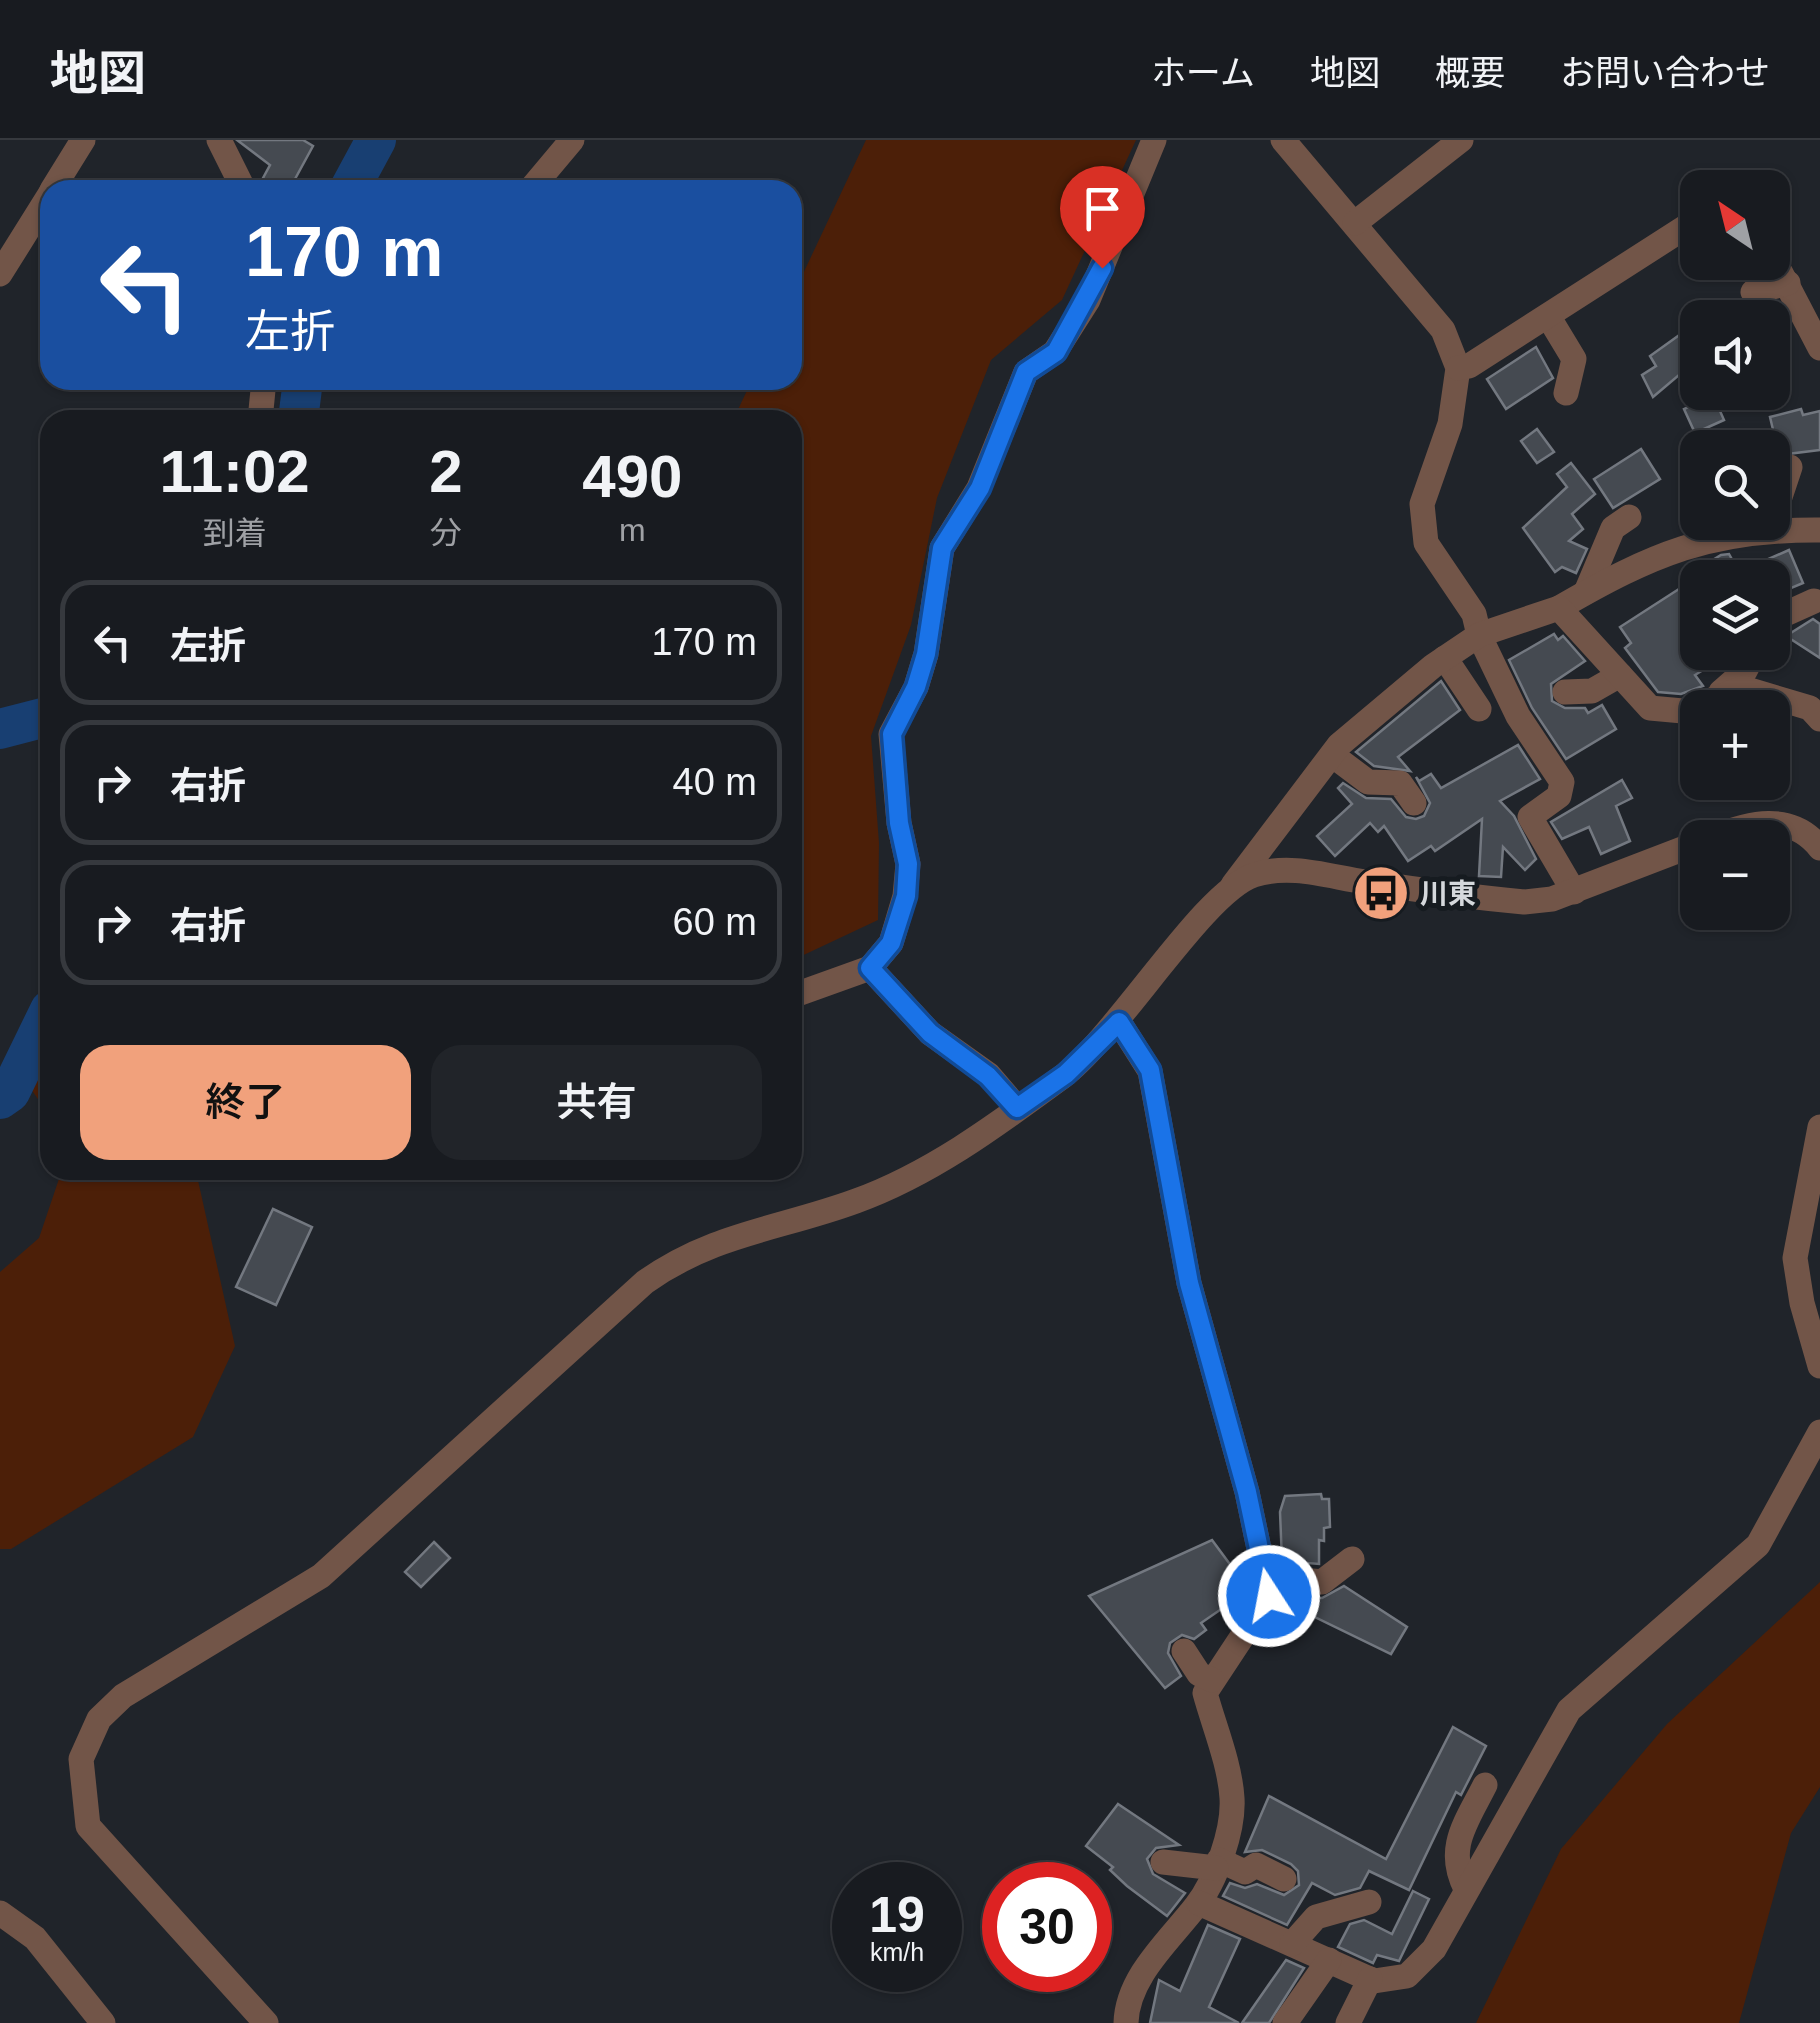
<!DOCTYPE html>
<html lang="ja">
<head>
<meta charset="utf-8">
<style>
  body { margin:0; font-family:Arial,"Noto Sans JP",sans-serif; background:#212429; color:#f1f3f6; height:100vh; display:flex; flex-direction:column; font-size:38px; white-space:nowrap }
  * { box-sizing:border-box; margin:0 }
  p { font-size:32px; color:#9fa1a5 }
  .icon { flex:none; width:55px; height:55px; fill:none; stroke:currentColor; stroke-width:2; stroke-linecap:round; stroke-linejoin:round }
  .map { position:relative; flex:1; overflow:hidden }
  .drawer { position:absolute; left:40px; top:270px; width:762px; height:770px; display:flex; flex-direction:column; background:#181b20; border-radius:30px; box-shadow:0 2px 8px #0004,0 0 0 2px #36393e }
  .drawer>* { flex:none }
  .hud { position:absolute; left:40px; top:40px; width:762px; height:210px; border-radius:30px; box-shadow:0 2px 8px #0004,0 0 0 2px #36393e; background:#1a4fa0; color:#fff; overflow:hidden }
  .needle { width:65px; rotate:325deg }
  .buttons { position:absolute; left:1680px; top:30px; display:grid; gap:20px }
  .buttons a { display:grid; place-items:center; width:110px; height:110px; border-radius:20px; background:#181b20; box-shadow:0 2px 8px #0004,0 0 0 2px #36393e; font-size:50px }
  .speed { position:absolute; left:832px; top:1722px; display:flex; gap:20px; font-size:50px; font-weight:700; text-align:center }
  .speed>* { display:grid; place-content:center; width:130px; height:130px; border-radius:50%; background:#181b20; box-shadow:0 2px 8px #0004,0 0 0 2px #36393e; line-height:1 }
  .speed small { font-size:25px; font-weight:400 }
  .speed .limit { border:15px solid #d22; background:#fff; color:#111 }
  .pin { position:absolute; display:grid; place-items:center; width:85px; height:85px; color:#fff; margin:-102px -42px; border-radius:50% 50% 50% 0; rotate:-45deg; box-shadow:0 0 10px #0007 }
  .pin .icon { rotate:45deg }
  .me { position:absolute; width:110px; margin:-55px; rotate:349deg; stroke-linejoin:round; filter:drop-shadow(0 0 8px #0008) }
  .turn { display:flex; align-items:center; gap:35px; height:210px; padding:0 40px; font-size:45px }
  .turn .icon { width:130px; height:130px; stroke-width:2.5 }
  .turn b { display:block; font-size:70px; line-height:85px }
  .eta { display:flex; justify-content:space-evenly; align-items:center; height:170px; text-align:center }
  .eta b { font-size:60px; font-weight:600; line-height:70px }
  .cta { display:flex; gap:20px; margin-top:auto; padding:20px 40px }
  .cta a { flex:1; height:115px; border-radius:30px; background:#f1a17c; color:#111; font-size:40px; font-weight:600; line-height:115px; text-align:center }
  .cta a+a { background:#212429; color:#f1f3f6 }
  ul { padding:0; list-style:none }
  li { display:flex; align-items:center; gap:30px; height:125px; margin:0 20px 15px; padding:0 20px; border:5px solid #36393e; border-radius:30px }
  li div { flex:1 }
  li b { display:block; font-size:38px }
  li em { font-style:normal }
  header { display:flex; align-items:center; gap:60px; box-sizing:border-box; height:140px; padding:0 50px; background:#181b20; border-bottom:2px solid #36393e }
  header strong { font-size:48px }
  nav { display:flex; gap:55px; margin-inline-start:auto; font-size:35px }
  .map>svg:first-child { display:block }
  .green { fill:#4c1f08 }
  .lines { fill:none; stroke-linecap:round; stroke-linejoin:round }
  .river { stroke:#183f72; stroke-width:40 }
  .building { fill:#454a51; stroke:#737880; stroke-width:2.5 }
  .minor { stroke:#725548; stroke-width:25 }
  .route-casing { stroke:#114b97; stroke-width:25 }
  .route { stroke:#1a73e8; stroke-width:18 }
  .labels { text-anchor:middle; stroke-width:10; stroke-linejoin:round; paint-order:stroke }
  .poi-label { font-size:28px; font-weight:bold; fill:#d5d8dc; stroke:#161b20; text-anchor:start }
</style>
</head>
<body>
<header>
<strong>地図</strong>
<nav><a>ホーム</a><a>地図</a><a>概要</a><a>お問い合わせ</a></nav>
</header>
<div class="map">
<svg width="1820" height="1883" viewBox="0 0 1820 1883">
  <rect width="100%" height="100%" fill="#20242a"/>
  <!-- green -->
  <g class="green">
    <path d="M866,0h270l-74,160 -71,60 -54,138 -26,127 -40,111 8,107 -1,77 -85,40 -1,-540h-59l19,-40h40l1,-85z"/>
    <path d="M50,884v93l-29,-43z"/>
    <path d="M62,1030h138l-3,6 38,170 -42,91 -182,112h-11v-277l39,-34z"/>
    <path d="M1820,1442v205l-29,46 -52,190h-263l85,-174 106,-125z"/>
  </g>
  <g class="lines">
    <!-- river -->
    <g class="river">
      <path d="M349,50l27,-50"/>
      <path d="M298,280l5,-40"/>
      <path d="M0,589l50,-13"/>
      <path d="M0,959l10,-7 40,-82"/>
    </g>
  </g>
  <!-- building -->
  <g class="building">
    <path d="M237,0h66l10,6 -24,44h-9l-17,-12 7,-13z"/>
    <path d="M1744,165h23l5,13h-56z"/>
    <path d="M1685,191l13,16v12l-45,38 -11,-22 14,-9 -6,-10z"/>
    <path d="M1536,207l17,31 -47,31 -19,-30z"/>
    <path d="M1713,255l11,25 -29,13 -11,-24z"/>
    <path d="M1801,269l2,6 17,-4v39l-41,5 -9,-38z"/>
    <path d="M1537,289l17,23 -17,11 -16,-22z"/>
    <path d="M1641,309l19,30 -47,29 -19,-29z"/>
    <path d="M1571,323l24,31 -23,20 11,15 -14,12 18,8 -11,24 -14,-6 -7,5 -32,-44 44,-41 -10,-13z"/>
    <path d="M1789,410l14,33 -31,13v-18h-74v74h34l-37,23 8,11 -22,8 -23,-2 -33,-44 6,-5 -11,-16 76,-49h-13l38,-23 8,-1 10,18z"/>
    <path d="M1813,479l7,5v34l-34,-22z"/>
    <path d="M1554,494l4,6 5,-4 22,25 -34,23 1,17 13,7h20l3,5 14,-8 14,24 -50,30 -34,-51 -23,-48z"/>
    <path d="M1441,541l19,29 -62,47 12,14 -36,-5 -18,-14z"/>
    <path d="M1518,605l22,34 -40,22 14,15 22,43 -11,11 -22,-23 -2,30 -22,-1 3,-57 -47,32 -4,-5 -23,15 -24,-35 -6,6 -8,-9 -35,33 -18,-20 35,-32 -14,-16 5,-5 23,15 25,1 15,18 10,2 8,-3 6,-13 -14,-26 3,4 12,-7 10,14z"/>
    <path d="M1622,640l10,18 -16,8 14,35 -29,13 -12,-27 -27,12 -11,-17z"/>
    <path d="M273,1069l39,18 -36,78 -40,-18z"/>
    <path d="M1321,1354l1,5h7l1,28 -6,1v13l-5,-1v24l-37,-3 -2,-49 5,-16z"/>
    <path d="M1212,1400l37,50 -48,33 5,7 -12,9 -12,-4 -12,8 -2,10 13,23 -16,12 -76,-92z"/>
    <path d="M434,1402l16,16 -29,29 -16,-15z"/>
    <path d="M1344,1446l63,41 -16,27 -107,-52 1,-8 37,4z"/>
    <path d="M1453,1587l33,19 -25,49 -5,-3 -47,98 -40,-19 -9,17 -25,7 -23,-12 -25,42 -64,-29 7,-13 15,5 12,-4 27,11 15,-10 -1,-14 -7,-7 -29,-14 -17,2 24,-56 117,63z"/>
    <path d="M1118,1664l61,41 -23,3 -9,11 6,15 32,19 -18,23 -40,-30 -17,-16 3,-3 -27,-21z"/>
    <path d="M1413,1751l16,8 -30,62 -22,-6 -4,8 -35,-16 12,-23 14,-4 28,14z"/>
    <path d="M1208,1785l32,14 -31,68 30,16h-89l9,-43 21,11z"/>
    <path d="M1286,1820l18,8 -35,55h-27z"/>
  </g>
  <g class="lines">
    <!-- minor -->
    <g class="minor">
      <path d="M219,0l25,50"/>
      <path d="M1283,0l160,190 15,38 -8,56 -28,80 4,39 48,71 5,21 39,81 44,66 -3,14 -29,21 44,75"/>
      <path d="M52,50l31,-50"/>
      <path d="M530,50l42,-50"/>
      <path d="M1355,83l106,-83"/>
      <path d="M1772,116l48,92"/>
      <path d="M0,134l50,-80"/>
      <path d="M1753,152l35,-9"/>
      <path d="M1548,176l26,43 -8,34"/>
      <path d="M1458,228l11,-2 229,-147"/>
      <path d="M260,280l4,-40"/>
      <path d="M1772,381l18,-54"/>
      <path d="M1586,452l27,-64 16,-11"/>
      <path d="M1559,468c93,-54 151,-79 261,-78"/>
      <path d="M1772,480l42,-19"/>
      <path d="M1445,518l34,51"/>
      <path d="M1565,552l27,-1 28,-16"/>
      <path d="M1721,552l24,-21 10,-19"/>
      <path d="M1332,615l36,27 32,1 14,20"/>
      <path d="M1711,698c37,-15 80,-27 109,10"/>
      <path d="M1233,745l106,-140 94,-79 46,-31 80,-27 91,100 33,3 60,-23 67,20 10,11"/>
      <path d="M792,856l78,-28"/>
      <path d="M1119,882l31,49 39,212 58,209 22,104 -64,97c9,33 25,71 27,105 2,32 -16,83 -36,108 -27,35 -69,71 -70,117"/>
      <path d="M1017,968l-28,-33 -59,-42 -60,-65 21,-25 14,-47 3,-32 -9,-41 -8,-89 25,-47 10,-33 16,-106 37,-60 47,-116 29,-20 33,-52 66,-160"/>
      <path d="M1820,987l-25,131 7,45 18,63"/>
      <path d="M1265,1436l57,6 30,-23"/>
      <path d="M1184,1511l15,23 13,6"/>
      <path d="M1219,1720l26,12 11,-7 28,14"/>
      <path d="M1163,1722l53,6"/>
      <path d="M1466,1749c-21,-41 0,-66 19,-104"/>
      <path d="M1199,1763l175,78 33,-5 27,-27 135,-239 189,-165 62,-113"/>
      <path d="M0,1773l35,25 68,85"/>
      <path d="M1292,1804l24,-27 53,-15"/>
      <path d="M266,1883l-178,-197 -7,-67 18,-40 24,-23 198,-120 324,-294c69,-49 135,-53 211,-81 75,-27 142,-77 206,-124 56,-42 141,-185 192,-202 37,-12 76,2 112,7 53,8 105,15 158,20l28,-3 146,-56"/>
      <path d="M1285,1883l44,-63"/>
      <path d="M1348,1883l22,-44"/>
    </g>
  </g>
  <g class="lines">
    <!-- route casing -->
    <g class="route-casing">
      <path id="route" d="M1102,128l-46,84 -30,20 -46,116 -38,60 -16,106 -10,33 -24,47 7,89 9,41 -2,32 -15,47 -21,25 60,65 58,43 29,32 49,-34 53,-52 31,48 39,213 58,209 22,104"/>
    </g>
    <!-- route -->
    <use href="#route" class="route"/>
  </g>
  <!-- icons -->
  <defs>
    <g id="bus-disc" transform="scale(2.875)"><circle r="9.5" fill="#f1a17c" stroke="#161b20"/><path d="M-5-6H5V4H4V6H2V4H-2V6H-4V4H-5ZM-3.5-4V0h7V-4ZM-3.5 1.2v1.5H-2V1.2ZM2 1.2v1.5H3.5V1.2Z" fill="#111"/></g>
  </defs>
  <g fill-rule="evenodd">
    <use href="#bus-disc" x="1381" y="753"/>
  </g>
  <g class="labels">
    <!-- poi labels -->
    <g class="poi-label">
      <text x="1420" y="763">川東</text>
    </g>
  </g>
</svg>
<div class="buttons">
<a><svg class="needle" viewBox="-14 -14 28 28"><path d="M0-13l5 13h-10z" fill="#e53935"/><path d="M0 13l5-13h-10z" fill="#9fa1a5"/></svg></a>
<a><svg class="icon" aria-label="sound" viewBox="0 0 24 24"><path d="M4 9h4l5-4v14l-5-4H4zM17 9q2 3 0 6"/></svg></a>
<a><svg class="icon" aria-label="search" viewBox="0 0 24 24"><circle cx="10" cy="10" r="6"/><path d="M15 15l6 6"/></svg></a>
<a><svg class="icon" aria-label="layers" viewBox="0 0 24 24"><path d="M12 4l9 5-9 5-9-5zM3 14l9 5 9-5"/></svg></a>
<a>+</a>
<a>−</a>
</div>
<div class="speed"><div>19<small>km/h</small></div><div class="limit">30</div></div>
<div class="pin" style="left:1102px;top:128px;background:#d93025"><svg class="icon" aria-label="arrive" viewBox="0 0 24 24"><path d="M6 21V4h12l-3 4 3 4H6"/></svg></div>
<svg class="me" style="left:1269px;top:1456px" viewBox="-20 -20 40 40"><circle r="17" fill="#1a73e8" stroke="#fff" stroke-width="3"/><path d="M0-11L8 9 0 5-8 9z" fill="#fff"/></svg>
<div class="hud">
<div class="turn"><svg class="icon" aria-label="left" viewBox="0 0 24 24"><path d="M17 20v-9H6M10 6l-5 5 5 5"/></svg><div><b>170 m</b>左折</div></div>
</div>
<section class="drawer">
<div class="eta">
<div><b>11:02</b><p>到着</p></div>
<div><b>2</b><p>分</p></div>
<div><b>490</b><p>m</p></div>
</div>
<ul>
<li><svg class="icon" aria-label="left" viewBox="0 0 24 24"><path d="M17 20v-9H6M10 6l-5 5 5 5"/></svg><div><b>左折</b></div><em>170 m</em></li>
<li><svg class="icon" aria-label="right" viewBox="0 0 24 24"><path d="M7 20v-9h11M14 6l5 5-5 5"/></svg><div><b>右折</b></div><em>40 m</em></li>
<li><svg class="icon" aria-label="right" viewBox="0 0 24 24"><path d="M7 20v-9h11M14 6l5 5-5 5"/></svg><div><b>右折</b></div><em>60 m</em></li>
</ul>
<div class="cta"><a>終了</a><a>共有</a></div>
</section>
</div>
</body>
</html>
